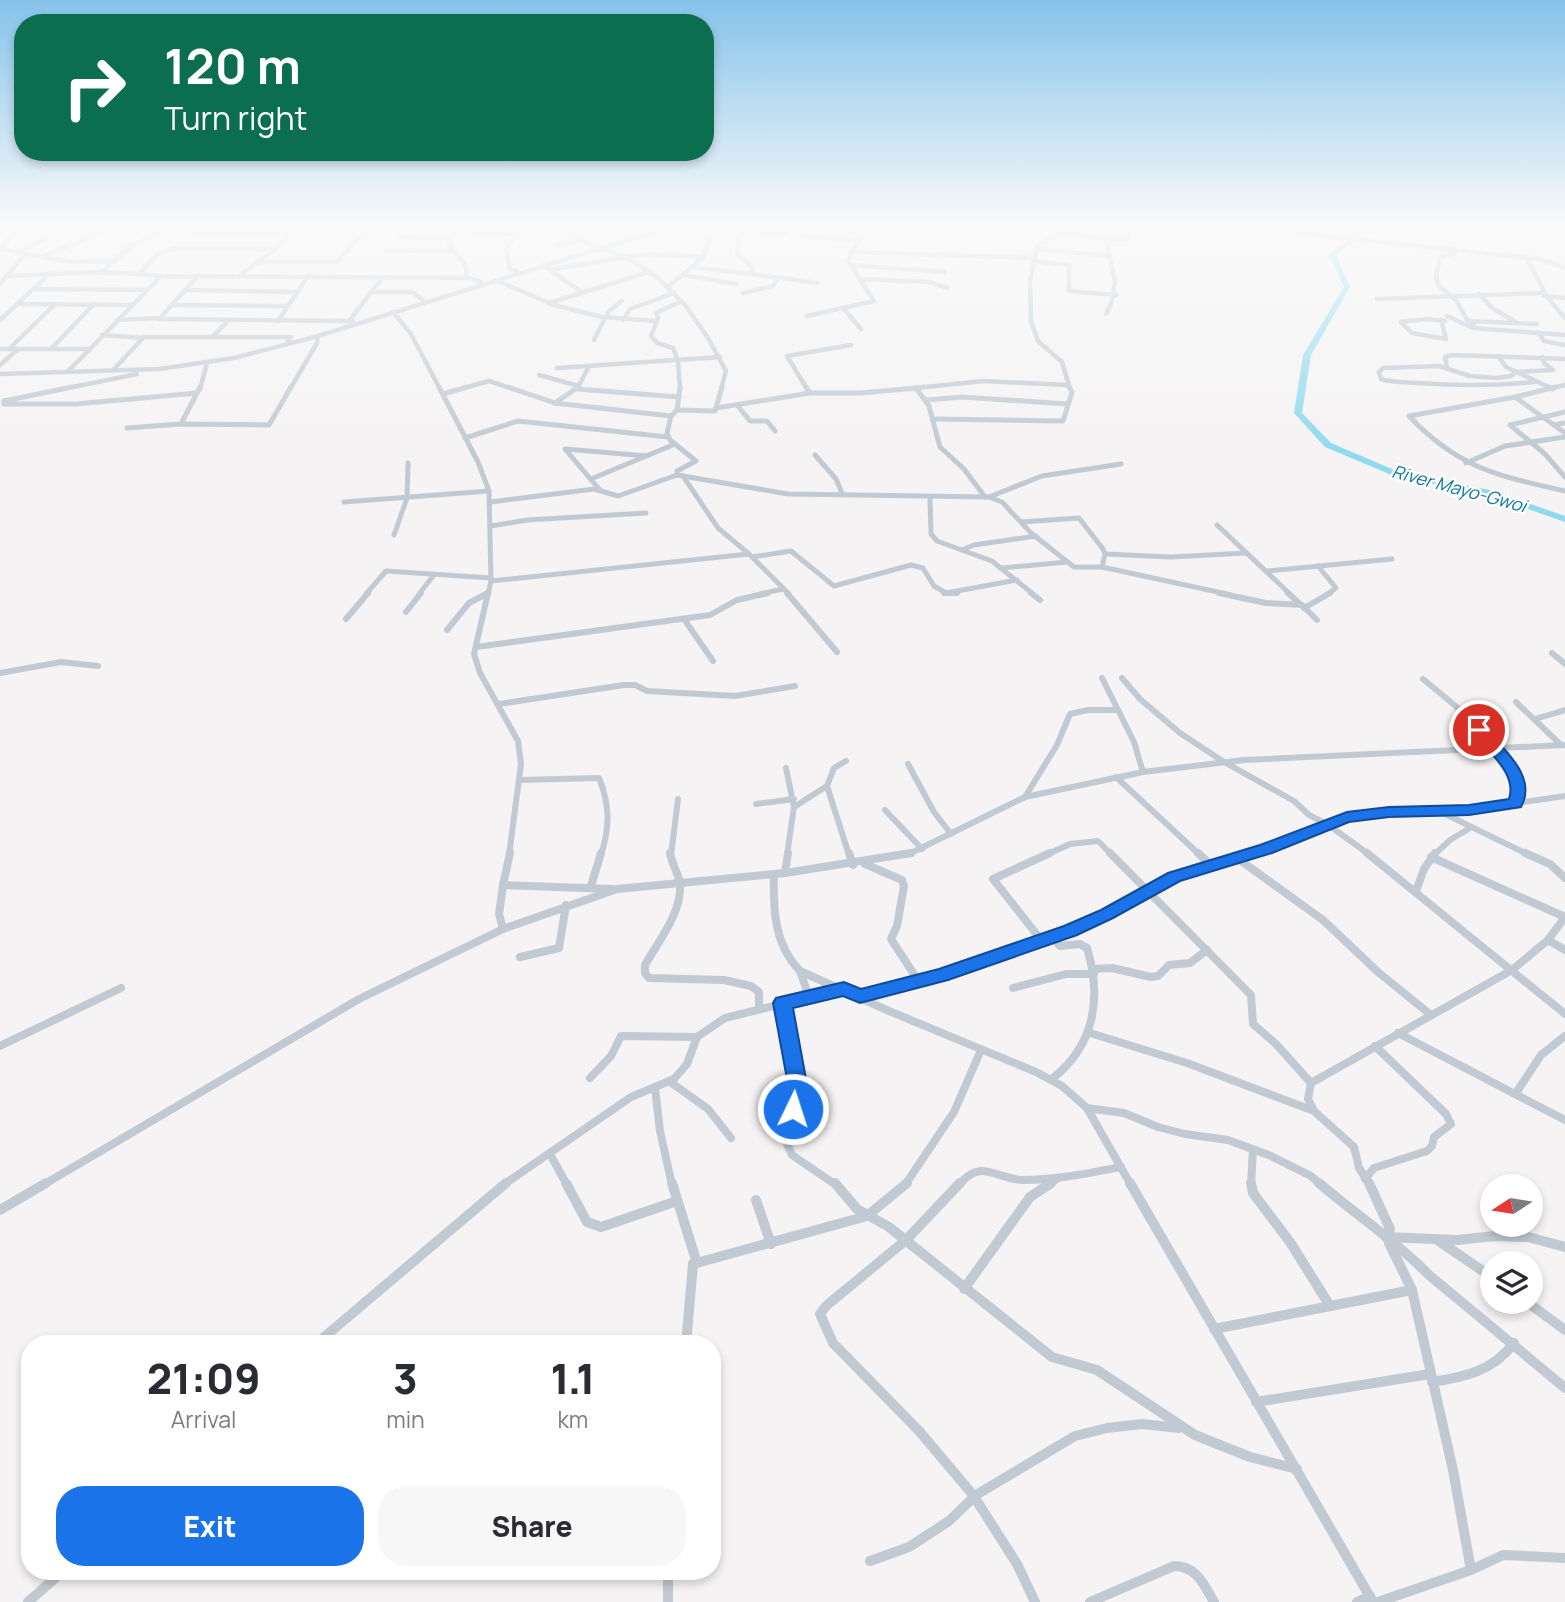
<!DOCTYPE html>
<html lang="en">
<head>
<meta charset="utf-8">
<style>
  body { margin:0; font-family:Manrope,sans-serif; background:#f7f7f7; color:#2b2b33; height:100vh; display:flex; flex-direction:column; font-size:26px; white-space:nowrap }
  * { box-sizing:border-box; margin:0 }
  p { font-size:23px; color:#7c7c81 }
  .icon { flex:none; width:38px; height:38px; fill:none; stroke:currentColor; stroke-width:2; stroke-linecap:round; stroke-linejoin:round }
  .map { position:relative; flex:1; overflow:hidden }
  .panel { position:absolute; left:21px; top:1335px; width:700px; height:245px; display:flex; flex-direction:column; background:#fff; border-radius:28px; box-shadow:0 4px 10px #0003 }
  .panel>* { flex:none }
  .top-card { position:absolute; left:14px; top:14px; width:700px; height:147px; border-radius:28px; box-shadow:0 4px 10px #0003; background:#0b6e4f; color:#fff; overflow:hidden }
  .needle { width:46px; rotate:258deg }
  .tools { position:absolute; left:1480px; top:1174px; display:grid; gap:14px }
  .tools a { display:grid; place-items:center; width:63px; height:63px; border-radius:50%; background:#fff; box-shadow:0 4px 10px #0003; font-size:35px }
  .pin { position:absolute; display:grid; place-items:center; width:60px; height:60px; color:#fff; margin:-30px; border:4px solid #fff; border-radius:50%; box-shadow:0 2px 7px #0007 }
  .me { position:absolute; width:77px; margin:-38px; rotate:4deg; stroke-linejoin:round; filter:drop-shadow(0 0 5px #0008) }
  .turn { display:flex; align-items:center; gap:24px; height:147px; padding:0 35px; font-size:32px }
  .turn .icon { width:91px; height:91px; stroke-width:2.5 }
  .turn b { display:block; font-size:49px; line-height:60px }
  .eta { display:flex; justify-content:space-evenly; align-items:center; height:119px; text-align:center }
  .eta b { font-size:42px; font-weight:800; line-height:49px }
  .cta { display:flex; gap:14px; margin-top:auto; padding:14px 35px }
  .cta a { flex:1; height:80px; border-radius:28px; background:#1a73e8; color:#fff; font-size:28px; font-weight:800; line-height:80px; text-align:center }
  .cta a+a { background:#f7f7f7; color:#2b2b33 }
  .map>svg:first-child { display:block }
  .lines { fill:none; stroke-linecap:round; stroke-linejoin:round }
  .river { fill:#90daee; fill-rule:evenodd }
  .minor-far4 { stroke:#c1cad2; stroke-width:4.5 }
  .minor-far3 { stroke:#c1cad2; stroke-width:5 }
  .minor-far2 { stroke:#c1cad2; stroke-width:6 }
  .minor-far1 { stroke:#c1cad2; stroke-width:8 }
  .minor { stroke:#c1cad2; stroke-width:10 }
  .route { fill:#1a73e8; stroke:#114b97; stroke-width:2 }
  .labels { text-anchor:middle; stroke-width:5; stroke-linejoin:round; paint-order:stroke }
  .far-water-label { font-size:18px; font-style:italic; fill:#0c7c9b; stroke:#fff }
</style>
</head>
<body>
<div class="map">
<svg width="1565" height="1602" viewBox="0 0 1565 1602">
  <rect width="100%" height="100%" fill="#f5f3f3"/>
  <g class="lines">
    <!-- river -->
    <path class="river" d="M1367,226h7l-38,29 14,32 -39,68 -9,58 29,30 68,29 91,18 75,26v6l-80,-28 -91,-18 -69,-29 -31,-34 9,-58 41,-68 -15,-32z"/>
    <!-- minor-far4 -->
    <g class="minor-far4">
      <path d="M451,226l-2,18 17,22v11l15,5"/>
      <path d="M565,226l17,14 15,7"/>
      <path d="M804,226l-5,9 59,6"/>
      <path d="M1233,226l306,33 26,9"/>
      <path d="M1405,226l160,3"/>
      <path d="M570,230l31,-3"/>
      <path d="M450,232l65,2"/>
      <path d="M736,232l51,2"/>
      <path d="M1060,232l47,7"/>
      <path d="M189,233l100,1"/>
      <path d="M254,233l8,-7"/>
      <path d="M400,237l48,1"/>
      <path d="M558,245l24,-5"/>
      <path d="M0,248l25,6 -25,30"/>
      <path d="M1,248l19,-22"/>
      <path d="M601,248l25,9 23,-3 54,3"/>
      <path d="M1036,249l74,7"/>
      <path d="M386,251l68,-1"/>
      <path d="M18,252l30,-15"/>
      <path d="M851,252l183,6"/>
      <path d="M1455,253l-15,4 -4,20 2,8 18,15 11,20 7,5"/>
      <path d="M25,254l48,8 42,-1"/>
      <path d="M44,256l71,-30"/>
      <path d="M1527,258l20,39 18,21"/>
      <path d="M1034,261l35,4v26l47,4"/>
      <path d="M260,262h77l31,-34"/>
      <path d="M544,265l6,5 76,-13 31,20 28,28 23,33 18,33 -5,18"/>
      <path d="M850,265l95,7"/>
      <path d="M693,267l58,7 1,-7 -15,-13 2,-16 -9,-12"/>
      <path d="M550,270l32,22"/>
      <path d="M516,271l-6,-2 -4,-20 16,-23"/>
      <path d="M101,273l29,-27 42,-19"/>
      <path d="M751,274l67,9"/>
      <path d="M684,275l52,9"/>
      <path d="M7,276l88,-4 44,2"/>
      <path d="M196,276l271,2"/>
      <path d="M239,276l36,-27"/>
      <path d="M860,279l69,3 18,6"/>
      <path d="M496,280l53,23 100,-31"/>
      <path d="M669,286l34,-28 8,-25"/>
      <path d="M34,289l111,1"/>
      <path d="M185,290l112,2"/>
      <path d="M373,292h39l11,8"/>
      <path d="M743,293l30,-7 6,-9"/>
      <path d="M1479,294l13,14 24,14"/>
      <path d="M1544,296l21,2"/>
      <path d="M1377,299l165,-6"/>
      <path d="M680,302l-24,11 2,5 -7,18 6,7 16,5 5,13 2,28"/>
      <path d="M18,304l113,1"/>
      <path d="M550,304l52,13 54,4"/>
      <path d="M172,305l116,1"/>
      <path d="M843,308l18,21"/>
      <path d="M393,312l18,22 29,55"/>
      <path d="M1106,314l6,-13 3,-19 -9,-43h22l1,-13"/>
      <path d="M807,316l67,-15 -26,-40 10,-20 15,-15"/>
      <path d="M1447,316l26,12 92,7"/>
      <path d="M158,319l195,2"/>
      <path d="M0,320l45,-42"/>
      <path d="M117,320l43,-2 37,-41 -36,-1"/>
      <path d="M623,320l7,-11 44,-16"/>
      <path d="M278,321l30,-45"/>
      <path d="M349,321l33,-43"/>
      <path d="M1469,321l68,3"/>
      <path d="M1401,322l11,11 34,6 -5,-19"/>
      <path d="M1401,322l25,-3 19,2"/>
      <path d="M1538,332l6,9 21,4"/>
      <path d="M102,335l41,3 -29,31"/>
      <path d="M142,337h149l-4,5"/>
      <path d="M212,337l17,-17"/>
      <path d="M594,340l14,-28 14,-11"/>
      <path d="M0,349h90l-20,20"/>
      <path d="M9,349l46,-45"/>
      <path d="M51,349l43,-45"/>
      <path d="M90,349l71,-73 -22,-2 21,-22 14,-3h101l22,-23"/>
      <path d="M1498,356l8,11 47,22"/>
      <path d="M0,365l18,-16"/>
      <path d="M1447,367l-2,-10 7,-2 113,4"/>
      <path d="M557,368l163,-11"/>
      <path d="M0,374l159,-5 75,-11 84,-22 355,-110"/>
      <path d="M539,375l40,11"/>
      <path d="M1534,382c-38,4 -76,4 -115,1 -12,-1 -26,0 -38,-4l-2,-7 4,-4 56,-2 31,10 27,2 14,-2 5,-4 37,-2 -9,-7 -1,-6"/>
      <path d="M916,388l67,-7 84,4"/>
      <path d="M63,389l74,-15"/>
      <path d="M200,389l7,-26"/>
      <path d="M290,389l27,-46 1,-7"/>
      <path d="M461,389l28,-8 24,8"/>
      <path d="M577,389l12,-23"/>
      <path d="M807,389l-20,-33 64,-11"/>
      <path d="M906,389h11"/>
      <path d="M1070,389l-8,-27 -24,-21 -7,-20 -1,-40 7,-35 33,-20"/>
      <path d="M1549,389l16,-4"/>
    </g>
    <!-- minor-far3 -->
    <g class="minor-far3">
      <path d="M439,387l39,75 11,29 2,90 -3,13"/>
      <path d="M508,387l47,16 116,13"/>
      <path d="M1549,387l4,2"/>
      <path d="M1556,387l-41,10 50,36"/>
      <path d="M916,388l8,-1"/>
      <path d="M577,389l102,8"/>
      <path d="M810,393h51l55,-5 13,18 11,41 24,22 21,28"/>
      <path d="M443,394l24,-7"/>
      <path d="M1515,397l-106,19c49,52 89,60 156,75"/>
      <path d="M926,400l36,-3 106,7"/>
      <path d="M4,401v3h72l121,-11"/>
      <path d="M4,401l68,-14"/>
      <path d="M555,403l23,-16"/>
      <path d="M737,405l13,16h17l8,10"/>
      <path d="M716,408l94,-15 -4,-6"/>
      <path d="M677,410l38,1 7,-24"/>
      <path d="M1565,412l-55,13 35,29 20,23"/>
      <path d="M933,419l130,2 9,-29 -3,-5"/>
      <path d="M181,424l19,-37"/>
      <path d="M1554,425l11,-2"/>
      <path d="M127,428l54,-4 88,1 22,-38"/>
      <path d="M465,438l53,-17 150,16"/>
      <path d="M815,455l21,24 6,14"/>
      <path d="M1466,463l39,-17 60,-9"/>
      <path d="M677,475v-4l19,-10 -26,-21 -3,-7 4,-17 6,-6 3,-23"/>
      <path d="M683,476l35,52 31,26 40,40"/>
      <path d="M591,479l84,-35"/>
      <path d="M599,489l-34,-40 82,7"/>
      <path d="M989,497l53,-21 79,-12"/>
      <path d="M930,498l1,36 6,7 55,20 41,33"/>
      <path d="M344,502l145,-11"/>
      <path d="M491,502l103,-13 24,7 59,-21 111,19 201,3 13,5 29,31 43,34h28l125,27"/>
      <path d="M1021,522l58,-4 24,31 2,5 -3,13"/>
      <path d="M1217,525l73,69"/>
      <path d="M491,526l36,-6 119,-7"/>
      <path d="M394,535l13,-37 1,-35"/>
      <path d="M962,550l12,-5 62,-9"/>
      <path d="M1105,554l66,3 75,-4"/>
      <path d="M752,557l39,-6 43,35 77,-21 12,3 11,18 12,7 71,-13"/>
      <path d="M1318,566l18,22 -8,6"/>
      <path d="M1002,568l65,-6"/>
      <path d="M1268,571l124,-12"/>
      <path d="M491,581l258,-27"/>
      <path d="M366,594l20,-23 105,7"/>
      <path d="M419,594l15,-19"/>
      <path d="M485,594l4,-2"/>
      <path d="M760,594l23,-5"/>
    </g>
    <!-- minor-far2 -->
    <g class="minor-far2">
      <path d="M488,593l-14,61 6,19 38,68 3,23 -12,91"/>
      <path d="M787,593l50,59"/>
      <path d="M944,593h13"/>
      <path d="M1031,593l9,7"/>
      <path d="M1219,593l47,10 36,2 15,15"/>
      <path d="M1288,593l13,12"/>
      <path d="M1304,608l26,-15"/>
      <path d="M406,612l15,-19"/>
      <path d="M346,619l22,-26"/>
      <path d="M684,619l29,42"/>
      <path d="M447,630l22,-27 19,-10"/>
      <path d="M476,647l234,-32 27,-15 31,-7"/>
      <path d="M1552,653l13,11"/>
      <path d="M0,673l61,-11 37,4"/>
      <path d="M1102,678l32,64 9,30"/>
      <path d="M1122,678l18,21 40,34 44,29 70,39 15,14 18,9 43,31"/>
      <path d="M1423,679c25,21 85,67 94,98 3,9 1,18 -2,27"/>
      <path d="M1516,702l45,43"/>
      <path d="M499,704l125,-19h11l12,6 88,5 60,-10"/>
      <path d="M1535,719l30,-9"/>
      <path d="M908,764l26,48 17,22"/>
      <path d="M786,768l8,39 -7,48"/>
      <path d="M1116,777l84,78"/>
      <path d="M519,780l80,-2c11,27 11,49 2,77"/>
      <path d="M827,786l22,69"/>
      <path d="M1025,797l32,-52 13,-31 18,-4h30"/>
      <path d="M756,804l38,-5"/>
      <path d="M794,807l33,-21 7,-18 12,-7"/>
      <path d="M885,810l37,39"/>
      <path d="M1441,812l88,43"/>
      <path d="M671,855l7,-56"/>
      <path d="M907,855l118,-58 118,-25 101,-12 321,-15"/>
      <path d="M1046,855l24,-11 28,-3 14,14"/>
      <path d="M1244,855l103,-38 42,-5 80,-2 96,-14"/>
      <path d="M1434,855l16,-15 20,-12"/>
    </g>
    <!-- minor-far1 -->
    <g class="minor-far1">
      <path d="M510,853l-7,32 109,4"/>
      <path d="M670,853c2,11 9,22 10,31 2,29 -22,58 -35,81v8l4,5 75,2 27,6 8,6v17"/>
      <path d="M849,853l4,12"/>
      <path d="M1110,853l141,142 2,29 23,20 35,39"/>
      <path d="M1198,853l13,12"/>
      <path d="M1367,853l198,161"/>
      <path d="M1525,853l25,11 15,14"/>
      <path d="M1431,857l134,60"/>
      <path d="M1237,858l86,62 55,52 53,43"/>
      <path d="M865,864l37,16 2,6 -7,40 -6,13 28,43"/>
      <path d="M785,873l3,-20"/>
      <path d="M774,874c-1,36 0,70 26,97l89,40 147,61 26,14 25,22 44,77"/>
      <path d="M503,885l-4,29 4,15"/>
      <path d="M591,886l10,-33"/>
      <path d="M1416,891l8,-22 11,-16"/>
      <path d="M1052,937l8,9 20,-2 7,4c15,49 8,97 -34,130"/>
      <path d="M1548,940l17,10"/>
      <path d="M1042,941l-49,-62 57,-26"/>
      <path d="M520,957l39,-9 7,-43"/>
      <path d="M1093,969l19,-1 39,9 7,-1 11,-11 21,-2 17,-13"/>
      <path d="M800,971l9,26"/>
      <path d="M1013,988l53,-14h28"/>
      <path d="M860,996l81,-20 119,-42 47,-20 67,-37 75,-24"/>
      <path d="M783,1003l13,76 -9,65 5,11 44,30"/>
      <path d="M1090,1033l97,30 127,48"/>
      <path d="M1398,1033l167,87"/>
      <path d="M0,1046l121,-58"/>
      <path d="M590,1078l21,-22 10,-20 76,1"/>
      <path d="M669,1081l39,28 23,29"/>
      <path d="M655,1088l5,43 12,54"/>
      <path d="M1516,1093l25,-38 24,-19"/>
      <path d="M1087,1108l37,5 34,14 27,7 43,6 43,16 40,20 10,9"/>
      <path d="M550,1154l17,31"/>
      <path d="M1365,1179l9,-11 53,-17 5,-5 2,-9 17,-13 -5,-10 -71,-68"/>
      <path d="M43,1185l316,-186 144,-70 114,-40 168,-16 126,-20"/>
      <path d="M503,1185l128,-88 43,-18 13,-15 10,-27 28,-19 118,-29"/>
      <path d="M905,1185l49,-73 27,-62"/>
      <path d="M959,1185c6,-7 12,-13 22,-14 9,-1 28,9 42,9 33,0 66,-7 98,-13"/>
      <path d="M1048,1185l9,-6"/>
      <path d="M1251,1185l2,-36"/>
      <path d="M1370,1185l-11,-17 -5,-21 -40,-36 -6,-12 3,-16 201,-113 36,-30 17,-23"/>
    </g>
    <!-- minor -->
    <g class="minor">
      <path d="M566,1183l21,39 14,5 76,-26"/>
      <path d="M672,1183l24,77 -3,4 -7,80"/>
      <path d="M835,1183l22,26 32,18 163,130 45,13 98,65 55,22 47,12"/>
      <path d="M960,1183l-54,57 -80,66 -6,8 13,29 87,89 53,63 44,69 18,38"/>
      <path d="M1130,1183l243,419"/>
      <path d="M1251,1183l2,10 37,49 40,64"/>
      <path d="M1319,1183c36,31 77,58 110,92l136,113"/>
      <path d="M1369,1183l21,46 -4,8"/>
      <path d="M756,1200l15,44"/>
      <path d="M0,1210l46,-27"/>
      <path d="M1386,1237l71,3 38,-4 33,1 37,10"/>
      <path d="M1436,1239l57,39"/>
      <path d="M1389,1243l23,47 41,180 18,100"/>
      <path d="M693,1264l174,-48 40,-33"/>
      <path d="M964,1289l66,-92 21,-14"/>
      <path d="M1527,1302l38,28"/>
      <path d="M1214,1329l198,-39"/>
      <path d="M316,1344l190,-161"/>
      <path d="M1432,1382c33,-5 61,-11 82,-39"/>
      <path d="M1256,1402l174,-28"/>
      <path d="M870,1561l39,-14 40,-26 27,-26 99,-59 32,-8 35,-4 37,4"/>
      <path d="M668,1572v30"/>
      <path d="M28,1602l34,-30"/>
      <path d="M1090,1602l84,-36c23,0 30,19 40,36"/>
      <path d="M1357,1602l13,-6"/>
      <path d="M1378,1602l93,-32 32,-15 62,3"/>
    </g>
  </g>
  <!-- sky -->
  <linearGradient id="sky" x2="0" y2="1"><stop stop-color="#85c3ea"/><stop offset="0.5" stop-color="#fafafa"/><stop offset="1" stop-color="#fafafa" stop-opacity="0"/></linearGradient>
  <rect width="1565" height="450" fill="url(#sky)"/>
  <!-- route -->
  <path class="route" d="M1479,726l5,1c19,22 54,49 37,80l-52,8 -80,2 -40,5 -77,31 -92,28 -67,37 -36,17 -129,45 -88,23 -17,-7 -50,12 13,71 -6,36 -7,2 -7,-2 -3,-6 4,-30 -14,-76 3,-5 68,-16 17,7 78,-20 125,-43 37,-16 67,-37 92,-28 87,-33 42,-5 80,-2 40,-6c9,-27 -24,-49 -38,-69z"/>
  <g class="labels">
    <!-- far-water labels -->
    <g class="far-water-label">
      <text transform="translate(1459 489) rotate(15)" y="6">River Mayo-Gwoi</text>
    </g>
  </g>
</svg>
<div class="tools">
<a><svg class="needle" viewBox="-14 -14 28 28"><path d="M0-13l5 13h-10z" fill="#e53935"/><path d="M0 13l5-13h-10z" fill="#7c7c81"/></svg></a>
<a><svg class="icon" aria-label="layers" viewBox="0 0 24 24"><path d="M12 4l9 5-9 5-9-5zM3 14l9 5 9-5"/></svg></a>
</div>
<div class="pin" style="left:1479px;top:730px;background:#d93025"><svg class="icon" aria-label="arrive" viewBox="0 0 24 24"><path d="M6 21V4h12l-3 4 3 4H6"/></svg></div>
<svg class="me" style="left:793px;top:1109px" viewBox="-20 -20 40 40"><circle r="17" fill="#1a73e8" stroke="#fff" stroke-width="3"/><path d="M0-11L8 9 0 5-8 9z" fill="#fff"/></svg>
<div class="top-card">
<div class="turn"><svg class="icon" aria-label="right" viewBox="0 0 24 24"><path d="M7 20v-9h11M14 6l5 5-5 5"/></svg><div><b>120 m</b>Turn right</div></div>
</div>
<section class="panel">
<div class="eta">
<div><b>21:09</b><p>Arrival</p></div>
<div><b>3</b><p>min</p></div>
<div><b>1.1</b><p>km</p></div>
</div>
<div class="cta"><a>Exit</a><a>Share</a></div>
</section>
</div>
</body>
</html>
